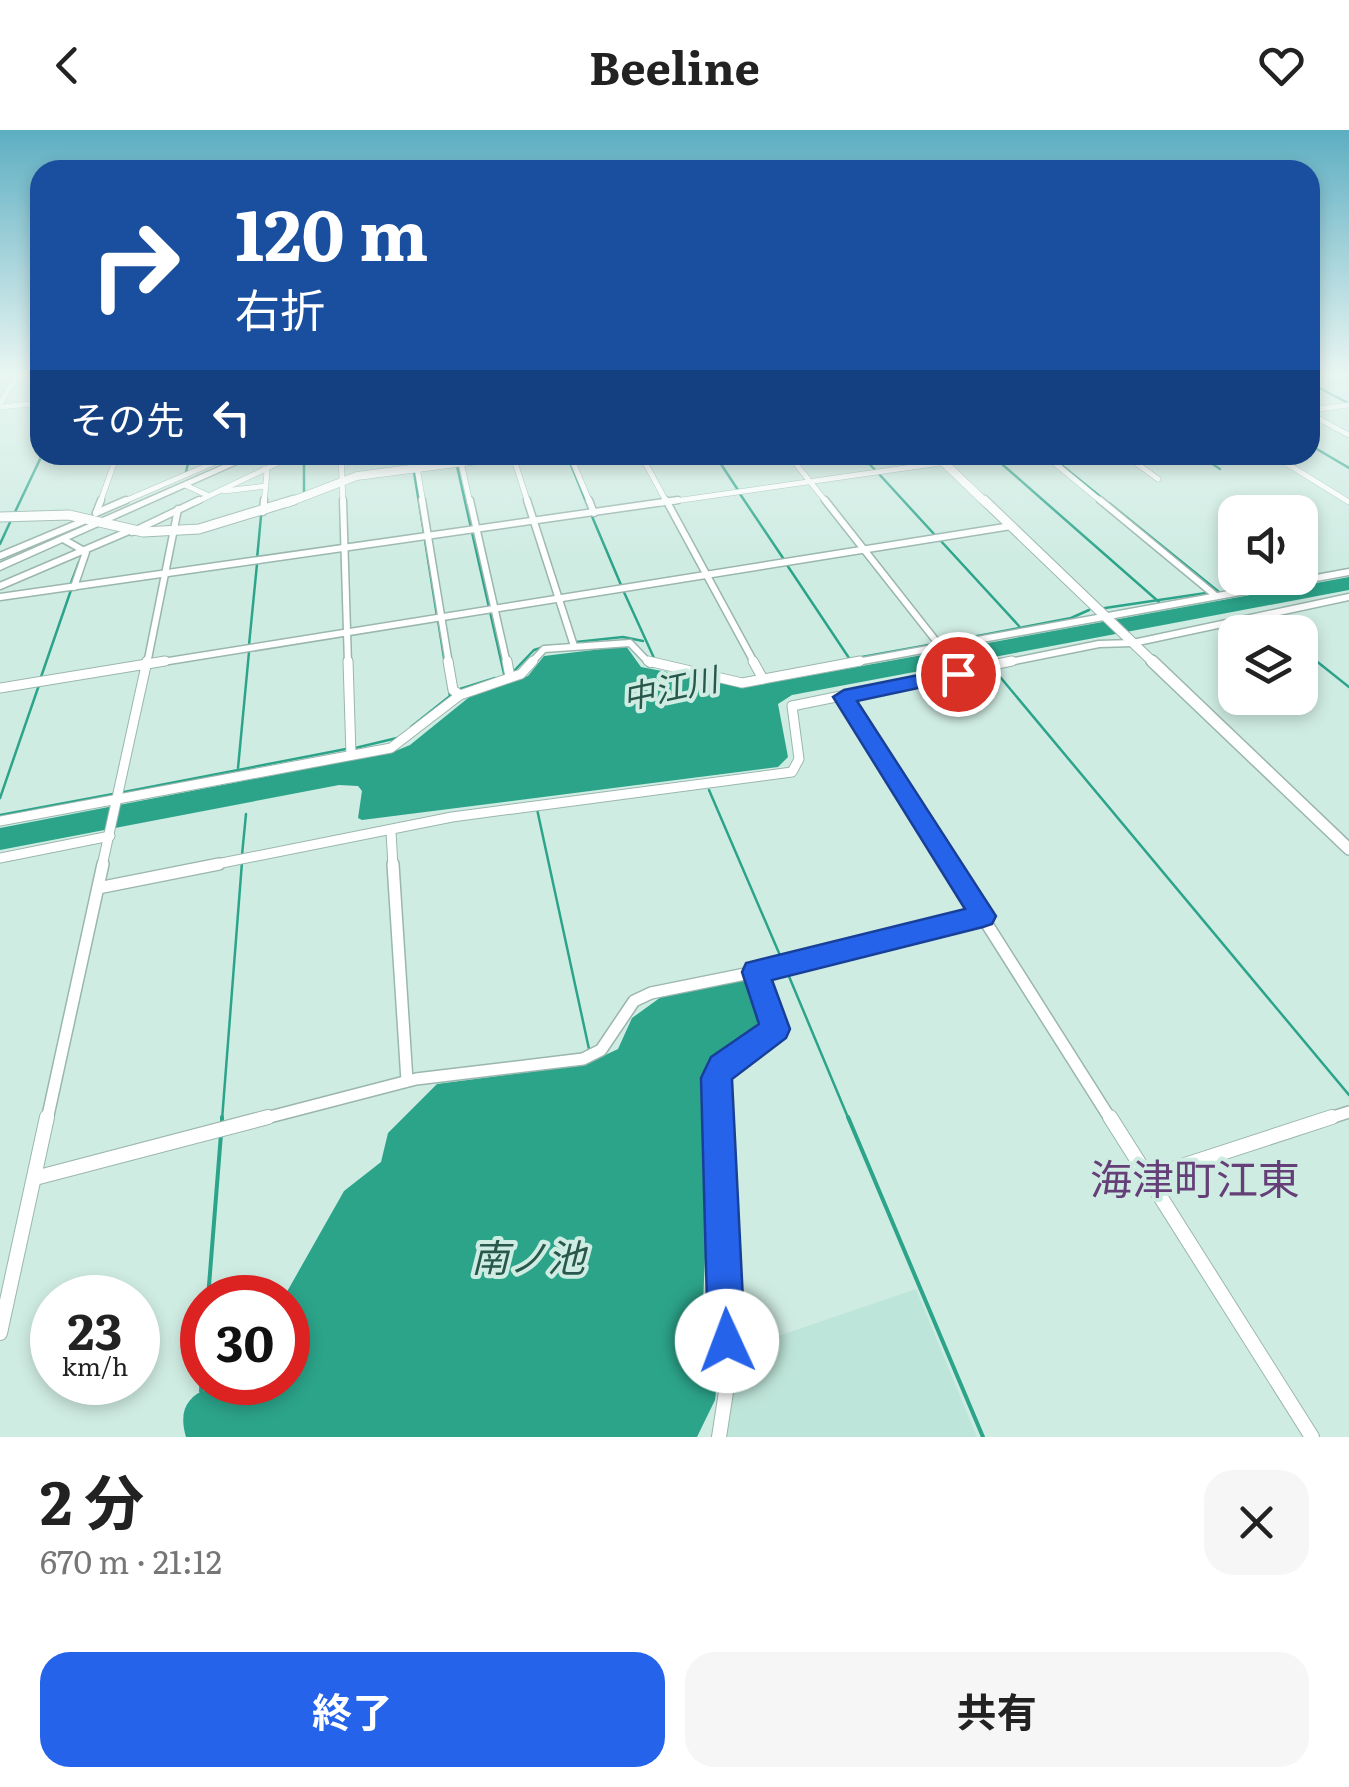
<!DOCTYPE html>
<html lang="ja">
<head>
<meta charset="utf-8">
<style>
  body { margin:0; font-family:Literata,"Noto Sans JP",serif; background:#f6f6f6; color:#222; height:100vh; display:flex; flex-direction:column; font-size:38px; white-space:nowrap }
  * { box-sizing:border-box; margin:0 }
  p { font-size:32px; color:#767676 }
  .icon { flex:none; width:55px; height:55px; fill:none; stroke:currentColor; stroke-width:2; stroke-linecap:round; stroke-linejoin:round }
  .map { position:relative; height:1307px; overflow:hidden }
  .side { display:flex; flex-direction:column; background:#fff; flex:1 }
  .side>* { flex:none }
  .guide { position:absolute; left:30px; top:30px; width:1290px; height:305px; border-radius:30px; box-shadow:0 5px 15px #0003; background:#1a4fa0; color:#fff; overflow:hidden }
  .buttons { position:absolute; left:1218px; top:365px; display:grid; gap:20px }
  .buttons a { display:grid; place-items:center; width:100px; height:100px; border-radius:20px; background:#fff; box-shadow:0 5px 15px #0003; font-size:50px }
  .speed { position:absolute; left:30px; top:1145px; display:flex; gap:20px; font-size:50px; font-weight:700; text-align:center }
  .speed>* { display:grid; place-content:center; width:130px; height:130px; border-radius:50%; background:#fff; box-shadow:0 5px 15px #0003; line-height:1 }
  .speed small { font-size:25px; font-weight:400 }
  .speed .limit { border:15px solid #d22; background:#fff; color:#111 }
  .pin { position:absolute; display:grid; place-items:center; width:85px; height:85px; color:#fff; margin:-42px; border:5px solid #fff; border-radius:50%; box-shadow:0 2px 10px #0007 }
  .me { position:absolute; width:110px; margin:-55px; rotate:358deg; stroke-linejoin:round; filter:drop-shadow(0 0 8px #0008) }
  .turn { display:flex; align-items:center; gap:35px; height:210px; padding:0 40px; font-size:45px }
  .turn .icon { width:130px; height:130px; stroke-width:2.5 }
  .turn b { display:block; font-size:70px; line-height:85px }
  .then { display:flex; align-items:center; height:95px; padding:0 40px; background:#0003; gap:20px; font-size:38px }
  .round { display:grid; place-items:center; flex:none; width:105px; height:105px; border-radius:30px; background:#f6f6f6 }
  .headline { display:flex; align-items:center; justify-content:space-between; height:170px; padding:0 40px }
  h1 { font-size:60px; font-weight:700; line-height:75px }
  .primary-button { display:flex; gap:20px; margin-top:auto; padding:20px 40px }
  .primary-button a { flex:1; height:115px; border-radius:30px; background:#2563eb; color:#fff; font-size:40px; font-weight:700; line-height:115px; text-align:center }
  .primary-button a+a { background:#f6f6f6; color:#222 }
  header { display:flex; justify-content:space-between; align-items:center; height:130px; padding:0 40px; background:#fff; font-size:45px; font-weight:700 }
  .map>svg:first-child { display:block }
  .built { fill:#bee5d9 }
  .water { fill:#2ca48a }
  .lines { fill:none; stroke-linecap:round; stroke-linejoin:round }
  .stream-far1 { stroke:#2ca48a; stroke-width:2.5 }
  .stream { stroke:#2ca48a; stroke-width:4 }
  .minor-far4-casing { stroke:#9ab6ae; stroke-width:6 }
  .minor-far3-casing { stroke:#9ab6ae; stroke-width:9 }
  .minor-far2-casing { stroke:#9ab6ae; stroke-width:11 }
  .minor-far1-casing { stroke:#9ab6ae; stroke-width:14 }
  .minor-casing { stroke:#9ab6ae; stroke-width:16 }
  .tertiary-far2-casing { stroke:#9ab6ae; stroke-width:9 }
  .tertiary-far1-casing { stroke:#9ab6ae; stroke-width:11 }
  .tertiary-casing { stroke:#9ab6ae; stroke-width:14 }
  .secondary-casing { stroke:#9ab6ae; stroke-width:3 }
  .minor-far4 { stroke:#fff; stroke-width:5 }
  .minor-far3 { stroke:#fff; stroke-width:6 }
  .minor-far2 { stroke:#fff; stroke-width:9 }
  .minor-far1 { stroke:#fff; stroke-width:11 }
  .minor { stroke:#fff; stroke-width:14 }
  .tertiary-far2 { stroke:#fff; stroke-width:8 }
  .tertiary-far1 { stroke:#fff; stroke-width:9 }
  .tertiary { stroke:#fff; stroke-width:11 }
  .secondary { fill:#fff; fill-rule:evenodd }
  .route { fill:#2563eb; stroke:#184099; stroke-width:2.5 }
  .labels { text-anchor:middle; stroke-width:8; stroke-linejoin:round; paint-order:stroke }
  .water-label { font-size:32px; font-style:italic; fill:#28584c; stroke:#cfece3 }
  .near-water-label { font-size:38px; font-style:italic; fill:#28584c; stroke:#cfece3 }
  .near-quarter-label { font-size:42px; fill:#653f77; stroke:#cfece3 }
</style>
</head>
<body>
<header><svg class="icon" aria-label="back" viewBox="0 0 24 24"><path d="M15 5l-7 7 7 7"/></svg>Beeline<svg class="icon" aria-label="heart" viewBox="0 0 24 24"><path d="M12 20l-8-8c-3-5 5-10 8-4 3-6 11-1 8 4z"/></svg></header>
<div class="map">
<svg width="1349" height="1307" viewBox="0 0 1349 1307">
  <rect width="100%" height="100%" fill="#cfece3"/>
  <!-- built -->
  <path class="built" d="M916,1159l61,148h-254l8,-85z"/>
  <!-- water -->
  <g class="water">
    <path d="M1349,447v13l-557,105 -14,9 10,53 -10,10 -416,53 -4,-2 4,-27 -4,-5 -19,-1 -339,65v-22l393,-76 17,-7 63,-51 55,-18 16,-20 82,-10 15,21 106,20z"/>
    <path d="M751,849l15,37 -50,45 -10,36 7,8 5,130 -13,23 -2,45 18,49 -6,48 -18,37h-511c-19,-63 65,-54 102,-55v-84l-4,-1 60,-106 37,-29 7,-29 49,-49 147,-19 34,-16 14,-31 29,-21z"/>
  </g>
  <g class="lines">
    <!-- stream-far1 -->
    <g class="stream-far1">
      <path d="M1310,253l38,20"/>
      <path d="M1310,315l39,23"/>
      <path d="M304,325v37"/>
      <path d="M567,325l22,54"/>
      <path d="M715,325l23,35"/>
      <path d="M861,325l15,16"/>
      <path d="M1049,325l53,43"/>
      <path d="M1199,325l21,14"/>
      <path d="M995,328l164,144"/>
      <path d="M457,336l48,212"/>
      <path d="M186,342l4,-17"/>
      <path d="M414,342l10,61"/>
      <path d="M879,344l55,60"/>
      <path d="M740,364l43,64"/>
      <path d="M1109,373l110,89"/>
      <path d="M15,382l27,-57"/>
      <path d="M591,384l30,71"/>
      <path d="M425,410l12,76"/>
      <path d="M940,410l79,86"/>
      <path d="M0,414l12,-26"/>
      <path d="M257,429l4,-43"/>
      <path d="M787,435l62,93"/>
      <path d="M71,453l8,-21"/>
      <path d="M623,460l31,68"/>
      <path d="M1105,478l101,-15"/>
      <path d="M1262,488l19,14"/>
      <path d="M576,512l47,-5 20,4"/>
      <path d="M941,513l130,-25 18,-8"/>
      <path d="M249,515l8,-81"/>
      <path d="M1300,518l49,39"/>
      <path d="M862,527l72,-13"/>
      <path d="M996,542l353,423"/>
      <path d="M512,543l22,-23 10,-3"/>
      <path d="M41,547l30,-87"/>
      <path d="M460,559l35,-11"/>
      <path d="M411,597l39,-31 -12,-76"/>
      <path d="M355,618l42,-10"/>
      <path d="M238,638l11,-116"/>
      <path d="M709,660l73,170"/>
      <path d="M124,662l222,-43"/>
      <path d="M0,668l39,-113"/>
      <path d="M537,679l52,240"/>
      <path d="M0,685l113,-21"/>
      <path d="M242,725l4,-41"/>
      <path d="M763,850l25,-6 61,146"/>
      <path d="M222,990l20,-258"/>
    </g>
    <!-- stream -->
    <g class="stream">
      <path d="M848,987l135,320"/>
      <path d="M222,993v-6"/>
      <path d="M208,1168l13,-164"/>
      <path d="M201,1261l1,-19"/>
    </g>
    <!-- minor-far4 casing -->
    <g class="minor-far4-casing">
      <g id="minor-far4">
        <path d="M0,274l19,-31"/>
        <path d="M0,277l40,-4"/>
        <path d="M1310,280l39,-5"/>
        <path d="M1310,284l39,21"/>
        <path d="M341,325l2,48"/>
        <path d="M415,325l8,48"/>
        <path d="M570,325l20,48"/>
        <path d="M641,325l26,48"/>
        <path d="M789,325l38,48"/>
        <path d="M1045,325l58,48"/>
        <path d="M1125,325l33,24"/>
        <path d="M1273,325l76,47"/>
        <path d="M513,326l15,47"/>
        <path d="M461,332l9,41"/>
        <path d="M185,355l22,10"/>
        <path d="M224,361l42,-5"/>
        <path d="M100,373l17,-48"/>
        <path d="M120,373l112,-48"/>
        <path d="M194,373l101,-48"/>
        <path d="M264,373l3,-31 -3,-3"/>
        <path d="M661,373l335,-48"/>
      </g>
    </g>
    <!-- minor-far3 casing -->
    <g class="minor-far3-casing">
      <g id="minor-far3">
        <path d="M343,370l5,164"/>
        <path d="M422,370l27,164"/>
        <path d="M470,370l37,164"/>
        <path d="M527,370l47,146"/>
        <path d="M589,370l5,13"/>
        <path d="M666,370l89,164"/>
        <path d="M825,370l115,146"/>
        <path d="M1100,370l116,96"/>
        <path d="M263,382l1,-12"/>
        <path d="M96,383l30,-13"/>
        <path d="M96,383l5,-13"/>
        <path d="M132,402l67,-32"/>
        <path d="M63,409l23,13 -12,35"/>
        <path d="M0,426l86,-36"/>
        <path d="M0,456l129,-55"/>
        <path d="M0,467l678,-97"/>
        <path d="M147,534l31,-155"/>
        <path d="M150,534l861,-138"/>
        <path d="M530,534l14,-15 86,-6 20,21"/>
        <path d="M846,534l503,-92"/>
        <path d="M1000,534l99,-20 34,-1 216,-46"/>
      </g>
    </g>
    <!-- minor-far2 casing -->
    <g class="minor-far2-casing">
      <g id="minor-far2">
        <path d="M348,531l3,94"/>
        <path d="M448,531l5,29 7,5"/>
        <path d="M507,531l2,11"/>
        <path d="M648,531l94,22 118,-22"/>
        <path d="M753,531l10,18"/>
        <path d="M0,558l165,-27"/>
        <path d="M844,567l107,169"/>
        <path d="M0,691l391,-73 69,-53 61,-21 12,-13"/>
        <path d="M391,702l2,34"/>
        <path d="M0,728l110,-22"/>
        <path d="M102,736l45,-205"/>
        <path d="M207,736l245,-49 340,-45 7,-13 -7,-53 220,-45"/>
      </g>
    </g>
    <!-- minor-far1 casing -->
    <g class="minor-far1-casing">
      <g id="minor-far1">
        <path d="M393,734l14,217"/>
        <path d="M949,734l162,256"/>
        <path d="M98,758l121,-24"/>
        <path d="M47,990l56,-256"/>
        <path d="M258,990l158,-41 167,-20 18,-9 33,-49 17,-8 104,-21 228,-56"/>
        <path d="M718,990l-2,-42 6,-11 53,-38 -20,-57"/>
        <path d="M1324,990l25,-8"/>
      </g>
    </g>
    <!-- minor casing -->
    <g class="minor-casing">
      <g id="minor">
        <path d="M718,987l10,262 -9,58"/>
        <path d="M1110,987l202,320"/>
        <path d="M1148,1047l184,-60"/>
        <path d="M35,1048l233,-61"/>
        <path d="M0,1203l47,-216"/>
      </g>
    </g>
    <!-- tertiary-far2 casing -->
    <g class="tertiary-far2-casing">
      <g id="tertiary-far2">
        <path d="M936,325l50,48"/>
        <path d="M287,373l70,-27 161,-21"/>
      </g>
    </g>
    <!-- tertiary-far1 casing -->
    <g class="tertiary-far1-casing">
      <g id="tertiary-far1">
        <path d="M984,370l171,164"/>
        <path d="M0,387l69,-2 74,17 56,-3 95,-29"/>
      </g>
    </g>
    <!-- tertiary casing -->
    <g class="tertiary-casing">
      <path id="tertiary" d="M1152,531l197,188"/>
    </g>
    <!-- secondary casing -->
    <g class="secondary-casing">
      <path id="secondary" d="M246,325h11l-257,115v-7z"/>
    </g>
    <!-- minor-far4 -->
    <use href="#minor-far4" class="minor-far4"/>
    <!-- minor-far3 -->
    <use href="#minor-far3" class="minor-far3"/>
    <!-- minor-far2 -->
    <use href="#minor-far2" class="minor-far2"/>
    <!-- minor-far1 -->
    <use href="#minor-far1" class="minor-far1"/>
    <!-- minor -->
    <use href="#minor" class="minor"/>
    <!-- tertiary-far2 -->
    <use href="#tertiary-far2" class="tertiary-far2"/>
    <!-- tertiary-far1 -->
    <use href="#tertiary-far1" class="tertiary-far1"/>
    <!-- tertiary -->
    <use href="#tertiary" class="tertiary"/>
    <!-- secondary -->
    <use href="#secondary" class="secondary"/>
  </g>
  <!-- sky -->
  <linearGradient id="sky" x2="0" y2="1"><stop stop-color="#5daec2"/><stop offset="0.57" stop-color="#e9f6f2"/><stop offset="1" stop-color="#e9f6f2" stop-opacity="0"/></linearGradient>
  <rect width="1349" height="426" fill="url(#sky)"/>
  <!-- route -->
  <path class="route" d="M958,537l7,2v9l-108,23 139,215 -4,8 -9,3 -211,53 18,49 -4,9 -54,41 13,262 -5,13 -13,6 -13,-6 -6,-13 -7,-263 10,-21 48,-33 -17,-52 4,-9 219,-54 -132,-212 11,-7z"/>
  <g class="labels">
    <!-- water labels -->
    <g class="water-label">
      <text transform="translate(670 559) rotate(-12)" y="11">中江川</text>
    </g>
    <!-- near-water labels -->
    <g class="near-water-label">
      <text x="528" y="1142">南ノ池</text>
    </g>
    <!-- near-quarter labels -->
    <g class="near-quarter-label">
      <text x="1195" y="1065">海津町江東</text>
    </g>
  </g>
</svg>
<div class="buttons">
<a><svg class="icon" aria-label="sound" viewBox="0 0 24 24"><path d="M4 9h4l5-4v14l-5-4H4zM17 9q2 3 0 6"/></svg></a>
<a><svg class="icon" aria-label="layers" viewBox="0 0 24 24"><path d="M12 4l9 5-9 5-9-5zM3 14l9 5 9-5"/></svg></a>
</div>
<div class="speed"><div>23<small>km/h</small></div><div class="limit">30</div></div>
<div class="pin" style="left:958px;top:544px;background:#d93025"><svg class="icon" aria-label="arrive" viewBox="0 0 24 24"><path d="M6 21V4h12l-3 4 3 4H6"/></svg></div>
<svg class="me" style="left:727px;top:1211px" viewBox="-20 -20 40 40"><circle r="19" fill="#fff"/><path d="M0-13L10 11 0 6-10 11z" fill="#2563eb"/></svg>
<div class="guide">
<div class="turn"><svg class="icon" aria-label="right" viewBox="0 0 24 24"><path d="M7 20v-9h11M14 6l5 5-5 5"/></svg><div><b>120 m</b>右折</div></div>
<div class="then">その先<svg class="icon" aria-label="left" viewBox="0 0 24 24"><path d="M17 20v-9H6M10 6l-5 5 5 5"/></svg></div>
</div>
</div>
<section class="side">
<div class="headline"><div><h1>2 分</h1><p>670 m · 21:12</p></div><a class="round"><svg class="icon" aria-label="close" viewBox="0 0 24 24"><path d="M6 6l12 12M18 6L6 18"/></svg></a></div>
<div class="primary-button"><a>終了</a><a>共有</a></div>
</section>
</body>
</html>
